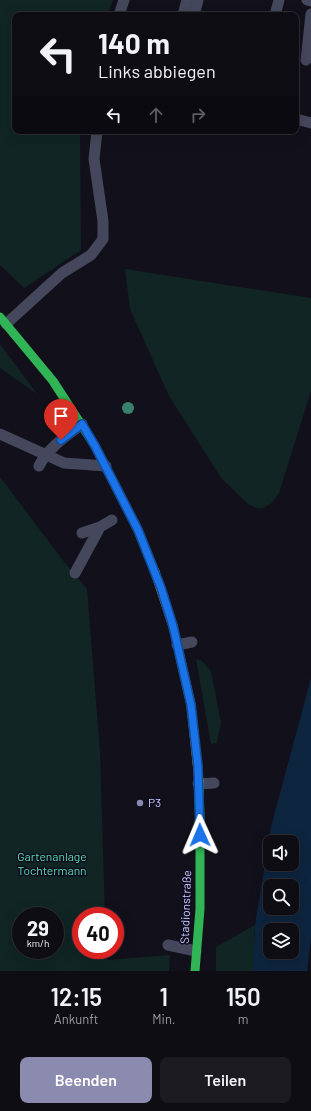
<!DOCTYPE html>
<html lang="de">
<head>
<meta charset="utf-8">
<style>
  body { margin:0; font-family:Barlow,sans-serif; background:#1c1b22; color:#f1f3f6; height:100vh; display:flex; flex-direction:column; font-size:15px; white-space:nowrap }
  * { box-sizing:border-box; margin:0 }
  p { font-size:13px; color:#9b9ca0 }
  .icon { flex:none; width:22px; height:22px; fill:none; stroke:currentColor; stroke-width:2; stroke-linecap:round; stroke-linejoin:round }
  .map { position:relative; height:971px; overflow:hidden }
  .sheet { display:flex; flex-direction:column; background:#0e0d14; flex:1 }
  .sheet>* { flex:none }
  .top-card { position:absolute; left:12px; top:12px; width:287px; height:122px; border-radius:8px; box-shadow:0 4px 16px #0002,0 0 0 1px #2e2d34; background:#0e0d14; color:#f1f3f6; overflow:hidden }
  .tools { position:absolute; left:263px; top:835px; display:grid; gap:8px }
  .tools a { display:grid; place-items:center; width:36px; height:36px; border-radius:8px; background:#0e0d14; box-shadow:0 4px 16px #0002,0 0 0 1px #2e2d34; font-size:20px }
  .speed { position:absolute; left:12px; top:907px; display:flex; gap:8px; font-size:20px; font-weight:700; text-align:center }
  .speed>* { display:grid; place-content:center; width:52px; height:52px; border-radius:50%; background:#0e0d14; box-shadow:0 4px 16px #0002,0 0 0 1px #2e2d34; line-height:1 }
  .speed small { font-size:10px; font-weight:400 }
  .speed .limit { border:6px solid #d22; background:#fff; color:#111 }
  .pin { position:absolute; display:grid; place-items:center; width:34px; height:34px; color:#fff; margin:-41px -17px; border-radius:50% 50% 50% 0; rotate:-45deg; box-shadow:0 0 4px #0007 }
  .pin .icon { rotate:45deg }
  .me { position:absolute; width:44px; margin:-22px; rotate:359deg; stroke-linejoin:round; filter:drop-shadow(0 0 3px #0008) }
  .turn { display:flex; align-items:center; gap:14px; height:84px; padding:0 20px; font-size:18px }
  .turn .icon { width:52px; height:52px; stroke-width:2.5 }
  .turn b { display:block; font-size:28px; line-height:34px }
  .lanes { display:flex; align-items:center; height:38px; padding:0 20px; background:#0003; justify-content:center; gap:20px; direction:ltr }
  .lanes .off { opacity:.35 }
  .eta { display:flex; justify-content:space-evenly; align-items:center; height:68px; text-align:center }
  .eta b { font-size:24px; font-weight:600; line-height:28px }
  .cta { display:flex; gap:8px; margin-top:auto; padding:8px 20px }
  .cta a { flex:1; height:46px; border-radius:8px; background:#8b8aaf; color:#fff; font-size:16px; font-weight:600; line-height:46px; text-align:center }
  .cta a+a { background:#1c1b22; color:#f1f3f6 }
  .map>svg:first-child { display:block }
  .green { fill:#102524; fill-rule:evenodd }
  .water { fill:#0d253e; fill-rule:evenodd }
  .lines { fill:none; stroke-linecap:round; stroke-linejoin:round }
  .lane { stroke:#45475c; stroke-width:11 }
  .fast { stroke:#30b455; stroke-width:9 }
  .slow { stroke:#ff9f0a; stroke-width:9 }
  .tree { fill:#39816c }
  .route-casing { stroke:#114b97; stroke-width:10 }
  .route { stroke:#1a73e8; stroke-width:7 }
  .poi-dot { fill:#8b8aaf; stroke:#0e0d1f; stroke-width:1.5 }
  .labels { text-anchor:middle; stroke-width:3; stroke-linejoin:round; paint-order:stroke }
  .poi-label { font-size:12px; fill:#cccbfe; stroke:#0e0d1f; text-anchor:start }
  .park-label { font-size:12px; fill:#59dcae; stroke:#0e0d1f }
  .street-label { font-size:12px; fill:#cccbfe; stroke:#0e0d1f }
</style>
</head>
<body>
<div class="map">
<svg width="311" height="971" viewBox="0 0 311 971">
  <rect width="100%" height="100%" fill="#12111b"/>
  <!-- green -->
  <g class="green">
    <path d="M0,0h113l-6,15h-92v116h65l1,119 -57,38 -24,-23z"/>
    <path d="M125,269l186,29v93l-32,102 -7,10 -11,6 -12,-4 -27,-26 -53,-83 -39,-87z"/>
    <path d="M0,344l37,50 -37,-26z"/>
    <path d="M0,477l62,82 25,30 13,162 5,165h-24v34h25l1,10 63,-5 -1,16h-169zM21,916h34v34h-34z"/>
    <path d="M196,659l6,2 9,10 10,52 -4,20 -6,1z"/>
    <path d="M255,925l-2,46h-37v-24z"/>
  </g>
  <!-- water -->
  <path class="water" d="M311,678v259l-4,34h-54l2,-46 16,-98zM270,842h22v22h-22zM270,886h22v22h-22zM270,930h22v22h-22z"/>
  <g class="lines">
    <!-- lane -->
    <g class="lane">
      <path d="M307,0l4,1"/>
      <path d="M119,15l5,-15"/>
      <path d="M183,15l4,-15"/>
      <path d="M194,15l4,-15"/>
      <path d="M275,15l4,-15"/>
      <path d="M306,60l5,-46"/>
      <path d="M296,119l15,4"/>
      <path d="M6,324l56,-51 29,-18 12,-16v-18l-9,-62 3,-28"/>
      <path d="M0,434l64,29 42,3"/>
      <path d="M39,466c9,-18 27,-30 43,-42"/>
      <path d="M82,533l18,-6"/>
      <path d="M75,573l25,-46 12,-7"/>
      <path d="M177,645l15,-3"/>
      <path d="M198,784l16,-1"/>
      <path d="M168,945l28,6"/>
    </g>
    <!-- fast -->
    <g class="fast">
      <path d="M0,317l53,64 42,65 43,84 17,42"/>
      <path d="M195,971l5,-62v-88l-1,-40"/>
    </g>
    <!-- slow -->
    <path class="slow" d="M155,572l18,54 18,79 8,76"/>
  </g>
  <!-- trees -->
  <circle class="tree" cx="128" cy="408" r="6"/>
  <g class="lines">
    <!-- route casing -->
    <g class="route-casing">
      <path id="route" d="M61,440l21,-16 13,22 43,84 23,58 12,38 18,79 7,62 2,68"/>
    </g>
    <!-- route -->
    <use href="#route" class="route"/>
  </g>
  <!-- markers -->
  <circle class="poi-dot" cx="140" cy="803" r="4"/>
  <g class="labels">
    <!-- poi labels -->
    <g class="poi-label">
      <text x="148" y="807">P3</text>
    </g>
    <!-- park labels -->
    <g class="park-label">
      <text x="52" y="861">Gartenanlage<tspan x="52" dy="14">Tochtermann</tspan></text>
    </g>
    <!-- street labels -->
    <g class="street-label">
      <text transform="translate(186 907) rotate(-88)" y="4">Stadionstraße</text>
    </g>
  </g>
</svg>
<div class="tools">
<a><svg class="icon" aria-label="sound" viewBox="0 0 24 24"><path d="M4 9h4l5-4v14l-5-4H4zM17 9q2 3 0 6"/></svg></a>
<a><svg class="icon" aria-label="search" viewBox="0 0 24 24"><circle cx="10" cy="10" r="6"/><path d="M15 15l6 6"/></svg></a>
<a><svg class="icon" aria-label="layers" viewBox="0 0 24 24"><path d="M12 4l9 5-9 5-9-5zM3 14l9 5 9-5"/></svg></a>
</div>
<div class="speed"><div>29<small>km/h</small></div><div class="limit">40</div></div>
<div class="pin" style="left:61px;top:440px;background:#d93025"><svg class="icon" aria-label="arrive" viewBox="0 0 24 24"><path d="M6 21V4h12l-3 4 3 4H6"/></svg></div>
<svg class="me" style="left:200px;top:835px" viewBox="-20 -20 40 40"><path d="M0-17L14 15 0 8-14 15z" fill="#1a73e8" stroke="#fff" stroke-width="4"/></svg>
<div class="top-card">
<div class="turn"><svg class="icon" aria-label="left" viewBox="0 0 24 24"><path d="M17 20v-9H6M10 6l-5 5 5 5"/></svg><div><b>140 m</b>Links abbiegen</div></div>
<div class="lanes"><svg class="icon" aria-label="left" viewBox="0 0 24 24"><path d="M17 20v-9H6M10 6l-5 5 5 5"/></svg><svg class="icon off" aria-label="ahead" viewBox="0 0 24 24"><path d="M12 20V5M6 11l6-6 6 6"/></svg><svg class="icon off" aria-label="right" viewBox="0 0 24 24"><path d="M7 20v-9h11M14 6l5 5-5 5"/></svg></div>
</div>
</div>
<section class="sheet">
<div class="eta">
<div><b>12:15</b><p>Ankunft</p></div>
<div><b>1</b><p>Min.</p></div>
<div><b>150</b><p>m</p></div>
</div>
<div class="cta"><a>Beenden</a><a>Teilen</a></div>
</section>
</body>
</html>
